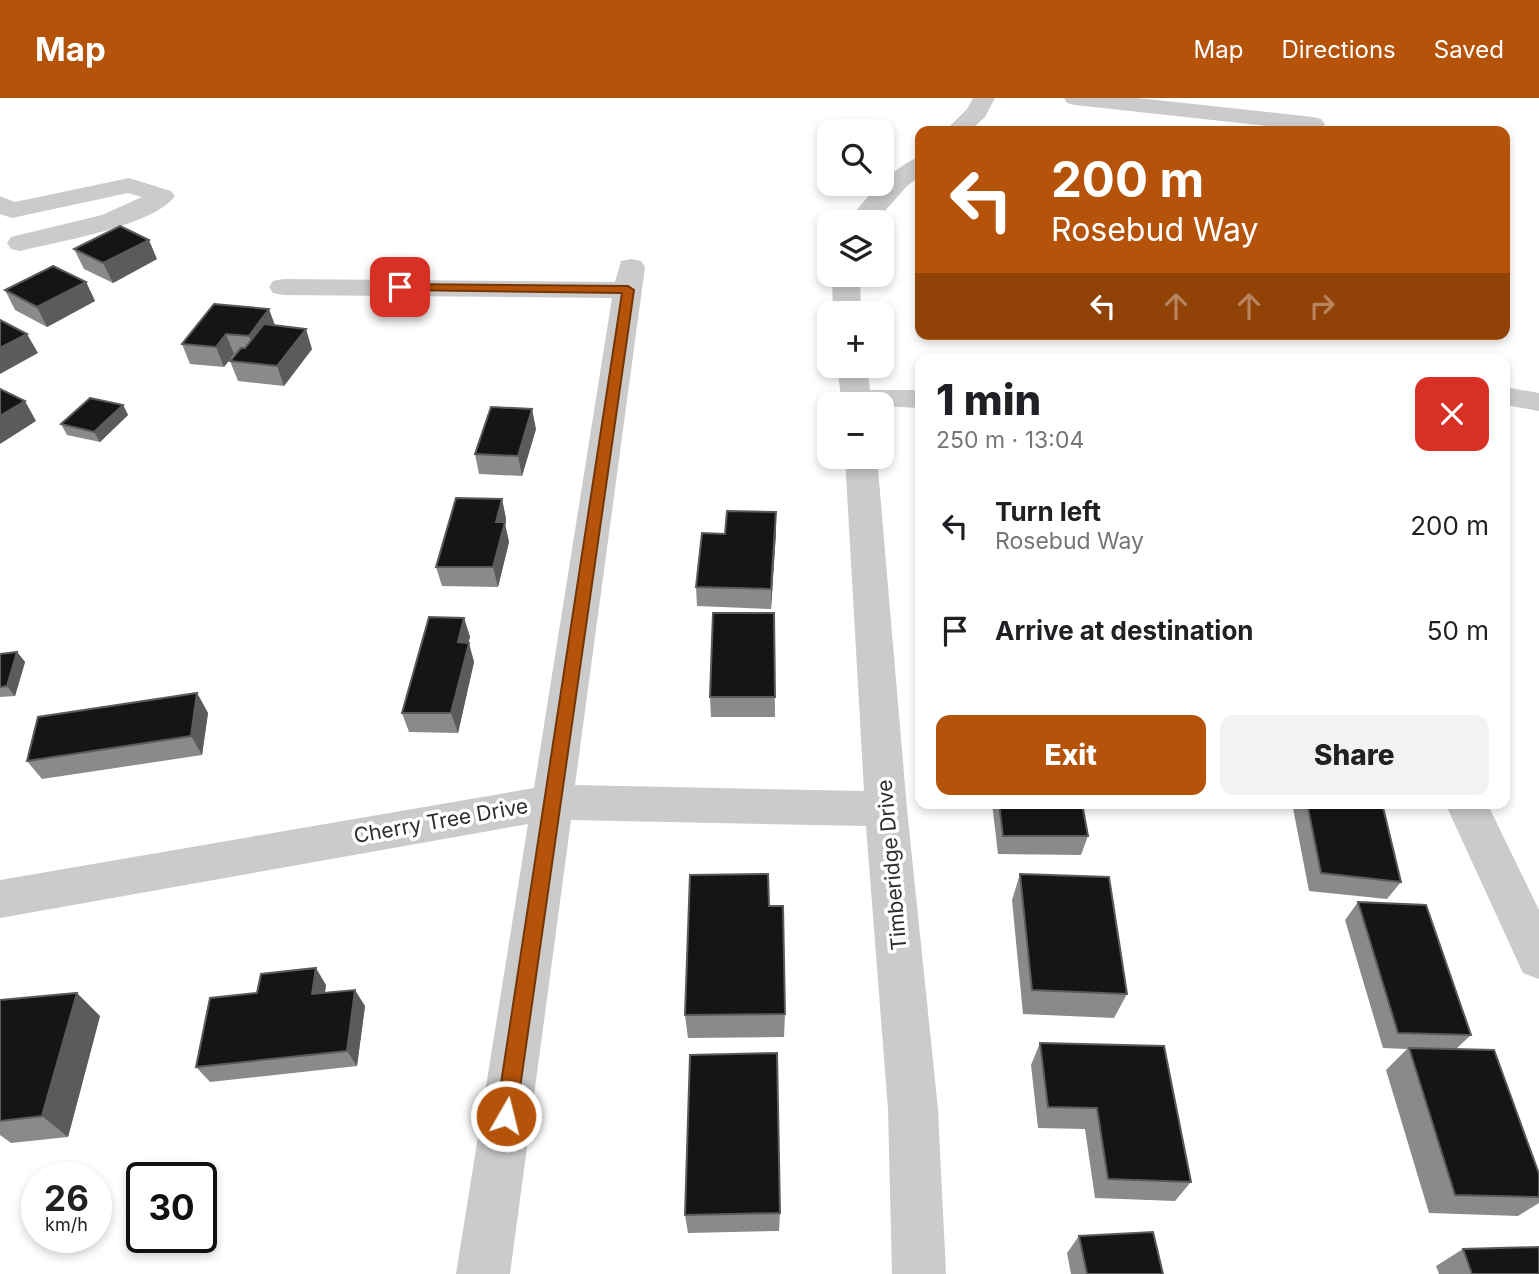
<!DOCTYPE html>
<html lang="en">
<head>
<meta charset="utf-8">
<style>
  body { margin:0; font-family:Inter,sans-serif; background:#f2f2f2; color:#202124; height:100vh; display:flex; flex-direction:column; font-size:26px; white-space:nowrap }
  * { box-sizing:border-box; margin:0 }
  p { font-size:23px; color:#757577 }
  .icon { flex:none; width:38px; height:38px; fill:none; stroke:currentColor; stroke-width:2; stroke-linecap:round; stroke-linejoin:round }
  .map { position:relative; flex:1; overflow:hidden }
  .details { position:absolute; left:915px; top:256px; width:595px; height:455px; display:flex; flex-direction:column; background:#fff; border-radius:14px; box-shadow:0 4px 10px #0003 }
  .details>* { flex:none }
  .top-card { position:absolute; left:915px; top:28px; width:595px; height:214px; border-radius:14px; box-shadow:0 4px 10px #0003; background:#b45309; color:#fff; overflow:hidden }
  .fabs { position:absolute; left:817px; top:21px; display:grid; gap:14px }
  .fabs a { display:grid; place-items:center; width:77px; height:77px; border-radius:14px; background:#fff; box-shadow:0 4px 10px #0003; font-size:35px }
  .speed { position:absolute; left:21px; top:1064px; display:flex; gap:14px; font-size:35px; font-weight:700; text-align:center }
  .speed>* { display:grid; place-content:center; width:91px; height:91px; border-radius:50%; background:#fff; box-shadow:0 4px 10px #0003; line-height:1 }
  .speed small { font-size:18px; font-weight:400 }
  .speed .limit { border:4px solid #111; border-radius:10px; background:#fff; color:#111 }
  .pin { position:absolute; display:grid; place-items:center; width:60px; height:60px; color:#fff; margin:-30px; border-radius:14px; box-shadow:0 4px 10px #0006 }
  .me { position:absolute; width:77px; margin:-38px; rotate:8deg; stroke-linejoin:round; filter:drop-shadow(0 0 5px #0008) }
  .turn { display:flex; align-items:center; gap:24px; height:147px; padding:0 21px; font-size:32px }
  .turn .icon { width:91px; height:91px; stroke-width:2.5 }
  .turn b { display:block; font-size:49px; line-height:60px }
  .lanes { display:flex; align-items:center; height:66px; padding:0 21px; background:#0003; justify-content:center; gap:35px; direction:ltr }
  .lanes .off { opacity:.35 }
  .round { display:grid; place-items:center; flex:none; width:74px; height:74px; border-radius:14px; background:#f2f2f2 }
  .overview { display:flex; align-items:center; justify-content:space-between; height:119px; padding:0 21px }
  h1 { font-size:42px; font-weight:800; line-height:52px }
  .button { display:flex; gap:14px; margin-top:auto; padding:14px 21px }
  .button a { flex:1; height:80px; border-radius:14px; background:#b45309; color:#fff; font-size:28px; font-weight:800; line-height:80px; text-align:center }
  .button a+a { background:#f2f2f2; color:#202124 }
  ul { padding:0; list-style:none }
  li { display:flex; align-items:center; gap:21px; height:105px; padding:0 21px }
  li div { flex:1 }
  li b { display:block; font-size:26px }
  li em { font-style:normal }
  header { display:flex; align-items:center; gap:42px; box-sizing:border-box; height:98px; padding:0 35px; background:#b45309; color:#fff }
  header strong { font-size:33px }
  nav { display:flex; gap:38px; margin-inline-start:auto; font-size:24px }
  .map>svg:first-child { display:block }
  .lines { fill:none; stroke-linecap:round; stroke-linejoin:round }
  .street { fill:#cbcbcb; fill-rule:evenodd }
  .wall { fill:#8a8a8a }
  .shaded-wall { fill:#5b5b5b }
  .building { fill:#151515; stroke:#5b5b5b; stroke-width:2 }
  .route { fill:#b45309; stroke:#753606; stroke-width:2 }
  .labels { text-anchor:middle; stroke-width:7; stroke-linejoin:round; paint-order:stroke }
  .street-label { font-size:21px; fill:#2e2e2e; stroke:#fff }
</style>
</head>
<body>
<header>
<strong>Map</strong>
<nav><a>Map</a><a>Directions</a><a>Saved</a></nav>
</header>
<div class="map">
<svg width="1539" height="1176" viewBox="0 0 1539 1176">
  <rect width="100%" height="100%" fill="#fff"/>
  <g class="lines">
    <!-- street -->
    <g class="street">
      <path d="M973,0h22l-10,19 -15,14h-25l22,-22z"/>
      <path d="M1064,0h74l175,19 8,2 4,5 -4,5 -8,2 -238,-26 -8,-2z"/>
      <path d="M920,59v19l-13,10 -32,36h-27c13,-20 49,-59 72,-65z"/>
      <path d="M129,80l42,13 4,5c-21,30 -119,46 -155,55l-9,-2 -4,-6 4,-6 91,-22 40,-18 -14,-4 -116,25 -12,-4v-18l15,6z"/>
      <path d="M631,161l10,2 4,6 -70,518 289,6 -19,-334h32l30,352 31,300 8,165h-54l-4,-165 -22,-283 -295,-6 -61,454h-54l72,-450 -528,94v-38l534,-92 78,-490 -329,-3 -10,-2 -4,-6 4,-6 10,-2 332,3 6,-21z"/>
      <path d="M832,177h28l1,38h-28z"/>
      <path d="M837,268h30l3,24h50v18l-78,-4z"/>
      <path d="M1505,289l34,6v18l-34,-6z"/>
      <path d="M1445,705h42l52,107v69l-16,-6z"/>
    </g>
  </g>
  <!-- wall -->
  <g class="wall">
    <path d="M74,151l83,10 -44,24 -29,-14z"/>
    <path d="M86,184l9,19 -48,26 -32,-17 -10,-20z"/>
    <path d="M214,206l61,21 37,24 -28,37 -46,-5 -8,-20 6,-7h-2l-10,13 -34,-3 -8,-20z"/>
    <path d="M123,307l5,10 -28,27 -33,-7 -6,-11z"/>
    <path d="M536,331l-14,47 -43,-2 -4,-20z"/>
    <path d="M502,401l4,20 -1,5 4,18 -11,45 -56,-1 -6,-19z"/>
    <path d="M776,434l-5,77 -74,-3 -1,-19 29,-53z"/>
    <path d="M774,515l1,104h-64l-1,-20z"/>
    <path d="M464,520l6,19 -2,6 6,19 -16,71 -49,-1 -7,-19z"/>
    <path d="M17,554l8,10 -10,34 -15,1v-43z"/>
    <path d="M197,595l11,20 -6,42 -160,24 -15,-18z"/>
    <path d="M992,705h90l6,33 -7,19 -83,-1z"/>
    <path d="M1292,705h90l19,79 -14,17 -78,-8z"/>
    <path d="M1020,776l107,120 -13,24 -91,-4 -11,-114z"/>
    <path d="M1358,804l113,133 -15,14 83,125v29l-21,13 -89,-3 -43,-143 21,-21 -24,-1 -38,-128z"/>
    <path d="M769,808l16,108 -1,23 -96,1 -3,-23z"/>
    <path d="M326,887l-1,8 40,13 -8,60 -147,16 -14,-15 61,-74z"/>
    <path d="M0,902l100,16 -32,121 -57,6 -11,-8z"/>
    <path d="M1040,945l151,139 -16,19 -80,-3 -10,-69 -47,-1 -7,-63z"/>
    <path d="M780,1115l-1,18 -91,2 -3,-18z"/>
    <path d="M1079,1138l84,38h-92l-4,-21z"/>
    <path d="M1463,1151l76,25h-100l-3,-8z"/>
  </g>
  <!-- shaded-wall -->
  <g class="shaded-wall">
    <path d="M149,142l8,19 -44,24 -10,-20z"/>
    <path d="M86,184l9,19 -48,26 -10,-20z"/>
    <path d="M269,211l7,19 -20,28 -7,-20z"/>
    <path d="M306,231l6,20 -28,37 -7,-20z"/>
    <path d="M27,236l11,19 -38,21v-26z"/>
    <path d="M226,236l8,20 -10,13 -8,-20z"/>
    <path d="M25,303l11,20 -36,23v-28z"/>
    <path d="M123,307l5,10 -28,27 -6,-10z"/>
    <path d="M532,311l4,20 -14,47 -4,-20z"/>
    <path d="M502,401l4,20 -1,5 4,18 -11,45 -5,-20 3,-45z"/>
    <path d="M776,414v20l-5,77v-20z"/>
    <path d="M464,520l6,19 -7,25 -5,-20z"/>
    <path d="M469,545l5,19 -16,71 -7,-20z"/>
    <path d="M17,554l8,10 -10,34 -8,-10z"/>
    <path d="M197,595l11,20 -6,42 -11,-19z"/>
    <path d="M316,870l10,17 -4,26 -10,-17z"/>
    <path d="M355,892l10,16 -8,60 -10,-15z"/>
    <path d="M77,895l23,23 -32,121 -26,-21z"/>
  </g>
  <!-- building -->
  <g class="building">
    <path d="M120,128l29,14 -46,23 -29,-14z"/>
    <path d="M53,168l33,16 -49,25 -32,-17z"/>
    <path d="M214,206l55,5 -20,27 -23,-2 -10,13 -34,-3z"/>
    <path d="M0,222l27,14 -27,14z"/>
    <path d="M264,226l42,5 -29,37 -47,-5 11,-13h4z"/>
    <path d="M0,291l25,12 -25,15z"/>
    <path d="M90,300l33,7 -29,27 -33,-8z"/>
    <path d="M491,309l41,2 -14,47 -43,-2z"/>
    <path d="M456,400l46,1 -6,23h9l-12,45h-57z"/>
    <path d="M727,413l49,1 -5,77 -75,-2 6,-54 23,1z"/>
    <path d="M713,515h61l1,84h-65z"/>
    <path d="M429,519l35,1 -6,24 11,1 -18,70h-49z"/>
    <path d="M17,554l-10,34 -7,1v-33z"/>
    <path d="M197,595l-6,43 -164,25 11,-44z"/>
    <path d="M999,705h83l6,33h-85z"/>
    <path d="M1307,705h75l19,79 -80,-9z"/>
    <path d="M768,776l1,32h14l2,108 -100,1 5,-140z"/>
    <path d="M1020,776l89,3 18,117 -95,-4z"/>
    <path d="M1358,804l68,3 45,130 -73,-2z"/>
    <path d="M316,870l-4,26 43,-4 -8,61 -151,16 14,-69 47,-5 4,-19z"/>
    <path d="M77,895l-35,123 -42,5v-121z"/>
    <path d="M1040,945l124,3 27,136 -83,-3 -11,-71 -49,-1z"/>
    <path d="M1409,950l85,2 45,124v23l-84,-2z"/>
    <path d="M777,955l3,160 -95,2 5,-160z"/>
    <path d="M1153,1134l10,42h-76l-8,-38z"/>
    <path d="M1539,1149v27h-67l-9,-25z"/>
  </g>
  <!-- route -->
  <path class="route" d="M396,186l232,2 6,4 -118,826 -3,8 -7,3 -7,-3 -3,-8 126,-823 -222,-3 -6,-3z"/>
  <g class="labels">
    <!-- street labels -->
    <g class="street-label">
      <text transform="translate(441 723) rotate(-10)" y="7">Cherry Tree Drive</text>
      <text transform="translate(892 767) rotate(-95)" y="7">Timberidge Drive</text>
    </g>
  </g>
</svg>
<div class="fabs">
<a><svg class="icon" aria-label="search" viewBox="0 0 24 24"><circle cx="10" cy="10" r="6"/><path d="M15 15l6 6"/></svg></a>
<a><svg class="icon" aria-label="layers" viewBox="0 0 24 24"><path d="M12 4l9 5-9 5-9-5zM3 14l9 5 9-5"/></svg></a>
<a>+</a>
<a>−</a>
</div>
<div class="speed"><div>26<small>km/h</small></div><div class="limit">30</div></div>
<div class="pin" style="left:400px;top:189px;background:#d93025"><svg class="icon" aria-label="arrive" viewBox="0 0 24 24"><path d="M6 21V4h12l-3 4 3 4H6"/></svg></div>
<svg class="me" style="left:506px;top:1018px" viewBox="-20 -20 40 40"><circle r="17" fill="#b45309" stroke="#fff" stroke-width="3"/><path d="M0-11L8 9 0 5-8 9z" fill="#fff"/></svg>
<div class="top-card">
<div class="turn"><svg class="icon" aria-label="left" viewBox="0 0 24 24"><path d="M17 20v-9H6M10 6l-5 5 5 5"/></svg><div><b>200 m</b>Rosebud Way</div></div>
<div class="lanes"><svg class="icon" aria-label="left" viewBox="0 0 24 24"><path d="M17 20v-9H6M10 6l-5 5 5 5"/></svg><svg class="icon off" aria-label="ahead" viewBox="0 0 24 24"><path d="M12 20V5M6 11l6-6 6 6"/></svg><svg class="icon off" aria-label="ahead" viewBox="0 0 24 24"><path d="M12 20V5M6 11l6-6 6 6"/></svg><svg class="icon off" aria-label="right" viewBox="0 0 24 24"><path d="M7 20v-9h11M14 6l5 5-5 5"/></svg></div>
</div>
<section class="details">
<div class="overview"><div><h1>1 min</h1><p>250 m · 13:04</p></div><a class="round" style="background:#d93025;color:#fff"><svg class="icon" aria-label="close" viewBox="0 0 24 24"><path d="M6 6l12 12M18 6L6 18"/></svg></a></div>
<ul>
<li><svg class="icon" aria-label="left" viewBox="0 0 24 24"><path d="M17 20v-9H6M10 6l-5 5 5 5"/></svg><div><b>Turn left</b><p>Rosebud Way</p></div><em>200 m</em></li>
<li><svg class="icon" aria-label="arrive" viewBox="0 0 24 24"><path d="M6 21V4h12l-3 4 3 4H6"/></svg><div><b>Arrive at destination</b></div><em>50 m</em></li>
</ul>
<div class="button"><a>Exit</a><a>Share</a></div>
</section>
</div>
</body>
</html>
